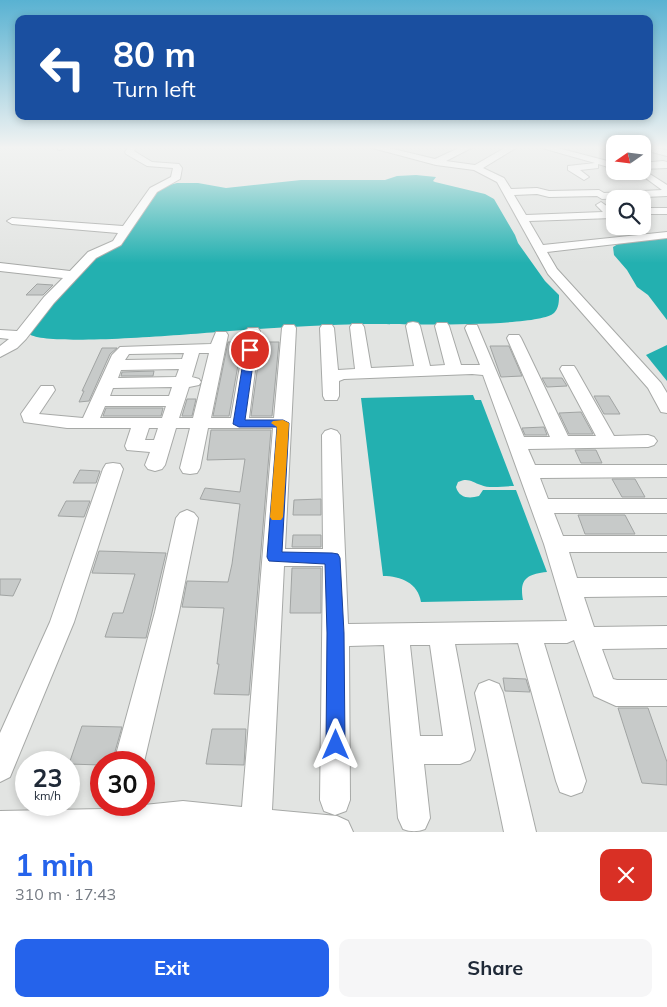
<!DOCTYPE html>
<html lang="en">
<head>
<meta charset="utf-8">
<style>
  body { margin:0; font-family:Mulish,sans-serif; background:#f6f6f7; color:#1f2937; height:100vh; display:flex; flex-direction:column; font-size:19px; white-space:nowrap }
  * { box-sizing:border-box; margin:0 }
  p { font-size:16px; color:#747a83 }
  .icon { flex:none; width:28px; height:28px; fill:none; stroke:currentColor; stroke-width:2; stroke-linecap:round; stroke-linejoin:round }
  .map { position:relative; height:832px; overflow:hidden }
  .details { display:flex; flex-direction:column; background:#fff; flex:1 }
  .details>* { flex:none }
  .guide { position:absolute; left:15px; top:15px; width:638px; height:105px; border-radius:10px; box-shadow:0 2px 8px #0003; background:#1a4fa0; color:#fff; overflow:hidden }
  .needle { width:32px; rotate:256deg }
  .controls { position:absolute; left:606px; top:135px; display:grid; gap:10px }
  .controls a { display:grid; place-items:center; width:45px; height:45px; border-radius:10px; background:#fff; box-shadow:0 2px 8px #0003; font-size:25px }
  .speed { position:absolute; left:15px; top:751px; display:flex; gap:10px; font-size:25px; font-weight:700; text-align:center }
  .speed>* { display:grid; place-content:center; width:65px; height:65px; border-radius:50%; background:#fff; box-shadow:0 2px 8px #0003; line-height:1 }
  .speed small { font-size:12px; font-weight:400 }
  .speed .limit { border:8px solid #d22; background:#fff; color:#111 }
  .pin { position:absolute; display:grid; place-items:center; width:42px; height:42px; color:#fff; margin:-21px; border:2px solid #fff; border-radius:50%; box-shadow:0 1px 5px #0007 }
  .me { position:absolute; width:55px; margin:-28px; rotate:0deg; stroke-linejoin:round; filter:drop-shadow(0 0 4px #0008) }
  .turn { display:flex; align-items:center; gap:18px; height:105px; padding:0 15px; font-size:22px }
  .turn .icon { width:65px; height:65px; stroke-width:2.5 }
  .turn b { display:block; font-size:35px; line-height:42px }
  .round { display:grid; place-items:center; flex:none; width:52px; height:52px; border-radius:10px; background:#f6f6f7 }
  .summary { display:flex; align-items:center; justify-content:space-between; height:85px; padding:0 15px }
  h1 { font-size:30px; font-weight:700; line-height:38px; color:#2563eb }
  .primary-button { display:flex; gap:10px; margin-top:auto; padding:10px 15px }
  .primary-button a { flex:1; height:58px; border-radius:10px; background:#2563eb; color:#fff; font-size:20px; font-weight:700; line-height:58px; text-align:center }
  .primary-button a+a { background:#f6f6f7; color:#1f2937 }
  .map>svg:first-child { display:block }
  .water { fill:#23b0b0 }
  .building { fill:#c7cac9; stroke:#a1a4a3 }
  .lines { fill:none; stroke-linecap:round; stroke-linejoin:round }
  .minor-casing { stroke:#a7a9a7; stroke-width:2 }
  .minor { fill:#fff; fill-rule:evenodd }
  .route { fill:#2563eb; stroke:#184099 }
  .slow { fill:#f59e0b }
</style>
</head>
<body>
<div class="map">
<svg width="667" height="832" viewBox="0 0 667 832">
  <rect width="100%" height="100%" fill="#e2e4e2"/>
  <!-- water -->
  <g class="water">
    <path d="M416,175l20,2 -3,4 2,1 50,12 9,5 21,36 3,8 27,38 14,14c0,6 0,13 -5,18 -16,15 -158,11 -188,11 -40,1 -81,3 -121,6 -34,2 -196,18 -216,4l5,-10 59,-67 18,-8 47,-61 19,-5h21l28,5 75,-8h84l12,-4z"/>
    <path d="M667,238v82l-19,-25 -11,-8 -10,-17 -13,-15 -1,-8 5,-3z"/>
    <path d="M667,345v36l-21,-26z"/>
    <path d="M473,395l2,5h6l33,86c-9,0 -25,3 -33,-1 -9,-3 -13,-8 -23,-3l-2,5c3,11 13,12 23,9l4,-6h33l31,82c-20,2 -28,7 -24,28l-102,2c-3,-19 -20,-26 -38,-26l-22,-178z"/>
  </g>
  <!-- building -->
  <g class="building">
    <path d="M37,284l16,1 -10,10h-17z"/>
    <path d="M228,342h14l-13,74h-16z"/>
    <path d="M261,342h18l-7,74h-21z"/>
    <path d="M490,346h19l13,30 -21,1z"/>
    <path d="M102,348h15l-7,6 -21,47 -10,1 5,-11h-2z"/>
    <path d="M154,371l-1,5h-32l1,-4z"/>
    <path d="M542,378h20l5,8 -20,1z"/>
    <path d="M594,396h15l11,18h-16z"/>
    <path d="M187,399h9l-4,17h-10z"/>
    <path d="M106,408h57l-2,8h-58z"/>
    <path d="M581,412l12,22h-24l-10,-21z"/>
    <path d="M544,427l3,8h-22l-3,-7z"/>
    <path d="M211,430h60l-22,265 -35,-1 5,-30h-2l7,-56 -42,-1 5,-26 41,1 4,-18 8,-60 -40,-5 5,-11 35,4 5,-33 -38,1z"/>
    <path d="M575,450h21l6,13h-21z"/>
    <path d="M80,470l20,1 -4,12h-23z"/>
    <path d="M612,479h23l10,18h-23z"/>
    <path d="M321,499v16h-28l1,-15z"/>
    <path d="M66,501h24l-6,16 -26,-1z"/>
    <path d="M578,515h47l10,19h-50z"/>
    <path d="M293,535h28v12h-29z"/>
    <path d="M99,551l67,2 -20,85 -41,-1 8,-24h10l12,-39 -43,-1z"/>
    <path d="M292,568h29v45h-31z"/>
    <path d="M0,579h21l-8,17 -13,-1z"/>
    <path d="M503,678l23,1 4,13 -25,-1z"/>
    <path d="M618,708h30l19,54v23l-25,-2z"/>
    <path d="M82,726l40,1 -10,35h-11v3l-32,-1z"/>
    <path d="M212,729h34l-2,36 -38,-1z"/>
  </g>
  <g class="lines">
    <!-- minor casing -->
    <g class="minor-casing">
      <g id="minor">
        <path d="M58,146h9l-6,4h-3z"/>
        <path d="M129,146h8l-3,5 18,11 27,2 3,4 -2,11 -23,13 -36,53 -25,13 -42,45 -28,36 -9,9 -17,9v-11l9,-7 -9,-1v-8l17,1 27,-34 19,-19 -63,-7v-8l70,8 18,-19 25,-11 5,-8 -106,-9 -5,-3 5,-3 111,8 27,-38 21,-11 2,-9 -26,-2 -21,-12 -1,-2z"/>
        <path d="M365,146h16l54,13 28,-13h12l-29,15 29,4 33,-19h11l-36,22 21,10 7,11 26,-1 12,3 50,-1 5,3 58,-3 -26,-19h6v-2l25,16v11l-65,3 -5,-3 -48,1 -12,-3 -23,1 12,20 77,-3 -7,-7 5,-3 14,10v5l-3,1 -83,3 14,24 124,-13v6l-120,14 10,17 104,114 6,10v20l-6,-1 -13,-24 -100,-114 -51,-92 -23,-12 -38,-5z"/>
        <path d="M535,146h15l65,17v6l-17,-5v4l-18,2 9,7 -5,3 -16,-10v-4l27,-3z"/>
        <path d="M652,148l15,2v6l-15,-4z"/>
        <path d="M663,161l4,1v6l-25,1v-6z"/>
        <path d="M642,208h25v6h-23z"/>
        <path d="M413,322l5,1 2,3 10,40 15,-1 -10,-39 2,-3h10l2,3 12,39h19l-15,-37 2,-3h10l47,112h26l-43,-99 2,-3h10l2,3 47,98h28l-36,-67 2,-3h12l2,3 38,67 34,-1 6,2 3,4 -3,4 -6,2 -120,2 7,16h132v12h-2l-125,1 8,21h119v14h-113l9,23h104v16h-98l8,26h90v18l-83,1 10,30 73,-1v22l-65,1 11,30 4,1h50v26h-51l-22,-10 -20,-56 -7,3h-23l42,138 -4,11 -11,4 -11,-4 -4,-11 -38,-138 -63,1 20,106 -5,10 -10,4h-36l6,54 -5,11c-8,3 -14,3 -22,0l-5,-11 -14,-173 -35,1 1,154 -4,11 -11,4 -11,-4 -4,-11 3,-234h-39l-12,244 65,6 11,5 5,11h-353v-21l103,-2 1,-4 30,1 49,-5 59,6 31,-379h-65l-8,40 -3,5 -7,1 -7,-1 -3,-5 10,-40h-14l-11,37 -3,4 -7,2 -7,-2 -3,-4 5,-13 -23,-2 -2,-4 6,-18h-64l-43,-6 -3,-8 20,-28h12l2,4 -16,24 44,4 29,-63 8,-8 91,-3 5,-12h10l2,3 -17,83h20l15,-87 2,-3h10l2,3 -11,87h25l8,-90 2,-3h10l2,3 -11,221h38l-1,-114 3,-4 6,-2 6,2 3,4 8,189 219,-3 -23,-77 -61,-169 -11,-1 -128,5 -5,2v15l-2,4h-12l-2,-4 -3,-68 2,-3h10l2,3 4,42 17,-1 -5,-42 2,-3h10l2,3 7,41 43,-2 -8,-40 2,-3zM184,353l-2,6 -57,1 4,-6zM199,353h10l-16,65h-14l10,-31 10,-2 2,-3 -2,-3 -7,-2zM179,369l-3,8 -58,1 3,-8zM172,387l-3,9h-59l3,-8zM105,406h61l-4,12h-62zM149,428h9l-4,12h-9zM410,645h20l13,91h-23z"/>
        <path d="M113,463l7,1 3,5 -49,153 -64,155 -10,5v-49l50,-111 53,-153 3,-5z"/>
        <path d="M187,510l7,3 4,5 -19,94 -35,150h-30l41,-150 21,-94 4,-5z"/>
        <path d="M489,680l10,4 4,9 33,139h-32l-29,-139 4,-9z"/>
      </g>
    </g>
    <!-- minor -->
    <use href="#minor" class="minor"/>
  </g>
  <!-- sky -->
  <linearGradient id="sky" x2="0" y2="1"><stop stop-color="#59b2d2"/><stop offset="0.56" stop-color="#f2f3f2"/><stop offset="1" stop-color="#f2f3f2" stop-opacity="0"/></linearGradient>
  <rect width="667" height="263" fill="url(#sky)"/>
  <!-- route -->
  <path class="route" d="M250,347l5,3 -10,70h38l6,3 -7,129 50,1 6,1 2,4 4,75 1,112 -3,6 -6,3 -7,-3 -3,-6 1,-112 -2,-69 -56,-3 -2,-4 10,-130h-38l-6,-3 12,-74z"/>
  <!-- slow -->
  <path class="slow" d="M283,420l6,3 -6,94 -2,3h-9l-2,-3 7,-90 -6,-4 2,-2z"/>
</svg>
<div class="controls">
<a><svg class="needle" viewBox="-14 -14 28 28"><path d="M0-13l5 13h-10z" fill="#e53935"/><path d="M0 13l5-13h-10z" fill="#747a83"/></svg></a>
<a><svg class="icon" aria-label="search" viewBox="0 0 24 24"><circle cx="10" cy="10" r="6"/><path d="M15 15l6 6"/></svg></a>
</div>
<div class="speed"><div>23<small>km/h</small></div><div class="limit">30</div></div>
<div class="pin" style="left:250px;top:350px;background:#d93025"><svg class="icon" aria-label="arrive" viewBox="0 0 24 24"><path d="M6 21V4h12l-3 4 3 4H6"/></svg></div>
<svg class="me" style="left:336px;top:745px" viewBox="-20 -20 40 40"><path d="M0-17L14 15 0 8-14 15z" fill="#2563eb" stroke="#fff" stroke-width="4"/></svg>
<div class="guide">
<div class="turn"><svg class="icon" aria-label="left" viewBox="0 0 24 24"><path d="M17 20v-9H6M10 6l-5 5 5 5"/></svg><div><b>80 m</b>Turn left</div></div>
</div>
</div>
<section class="details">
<div class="summary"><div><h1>1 min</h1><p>310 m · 17:43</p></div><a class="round" style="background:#d93025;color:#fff"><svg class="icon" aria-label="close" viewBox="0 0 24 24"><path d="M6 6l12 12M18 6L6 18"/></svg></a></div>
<div class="primary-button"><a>Exit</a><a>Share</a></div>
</section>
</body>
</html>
